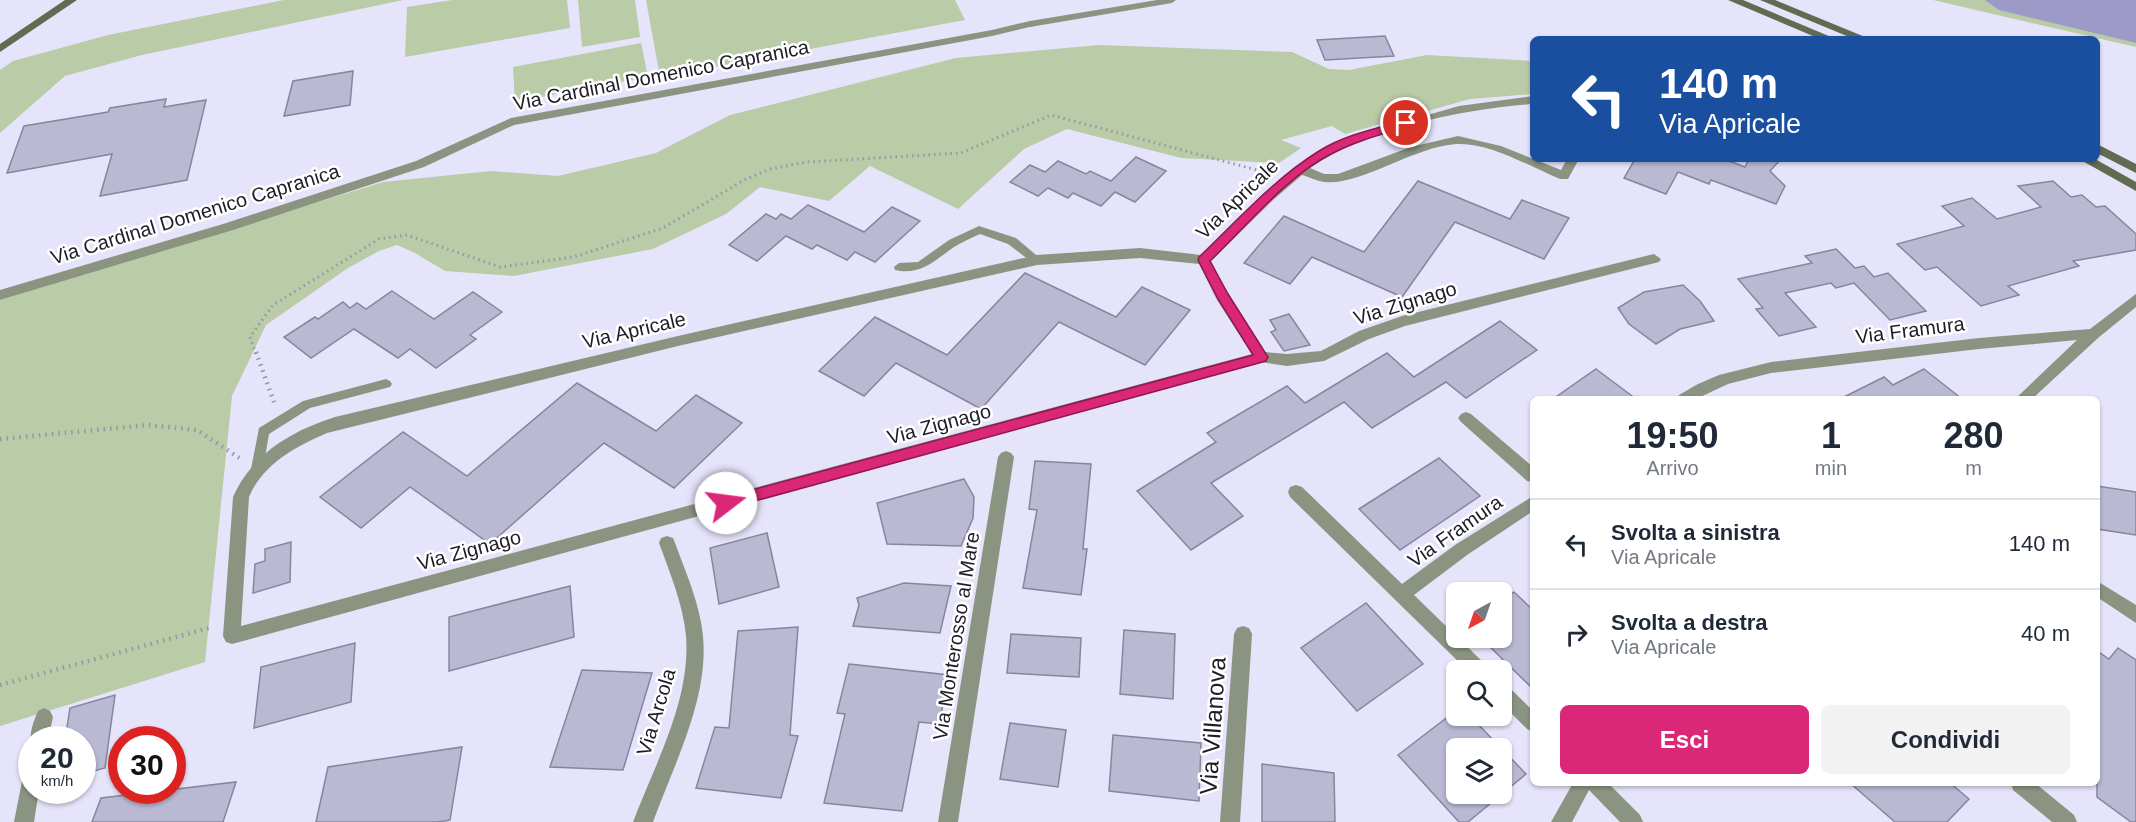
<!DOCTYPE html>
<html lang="it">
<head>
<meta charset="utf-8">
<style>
  body { margin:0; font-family:Arial,sans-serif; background:#f2f2f3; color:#1f2937; height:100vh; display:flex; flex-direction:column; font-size:22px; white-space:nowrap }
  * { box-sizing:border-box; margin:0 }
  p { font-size:20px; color:#747a83 }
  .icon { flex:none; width:33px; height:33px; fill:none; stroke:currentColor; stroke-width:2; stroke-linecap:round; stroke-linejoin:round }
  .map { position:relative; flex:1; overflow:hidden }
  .details { position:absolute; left:1530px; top:396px; width:570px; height:390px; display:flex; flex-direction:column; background:#fff; border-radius:9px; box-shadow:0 2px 4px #0004 }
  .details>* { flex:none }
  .top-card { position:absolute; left:1530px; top:36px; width:570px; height:126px; border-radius:9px; box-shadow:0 2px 4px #0004; background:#1a4fa0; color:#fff; overflow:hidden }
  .needle { width:39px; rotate:220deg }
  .tools { position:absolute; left:1446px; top:582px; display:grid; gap:12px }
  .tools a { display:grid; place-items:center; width:66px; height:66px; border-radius:9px; background:#fff; box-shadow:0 2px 4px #0004; font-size:30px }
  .speed { position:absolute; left:18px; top:726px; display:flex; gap:12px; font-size:30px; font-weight:700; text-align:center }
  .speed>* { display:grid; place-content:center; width:78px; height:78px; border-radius:50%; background:#fff; box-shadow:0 2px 4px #0004; line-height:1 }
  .speed small { font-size:15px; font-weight:400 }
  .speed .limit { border:9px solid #d22; background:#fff; color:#111 }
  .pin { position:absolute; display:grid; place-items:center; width:51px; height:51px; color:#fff; margin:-26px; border:3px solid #fff; border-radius:50%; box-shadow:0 2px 6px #0007 }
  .me { position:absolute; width:66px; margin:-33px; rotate:75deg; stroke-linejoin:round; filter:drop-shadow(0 0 4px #0008) }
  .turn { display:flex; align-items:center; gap:21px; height:126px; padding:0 30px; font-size:27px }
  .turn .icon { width:78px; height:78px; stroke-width:2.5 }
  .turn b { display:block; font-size:42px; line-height:51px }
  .eta { display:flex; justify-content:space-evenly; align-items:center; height:102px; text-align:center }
  .eta b { font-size:36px; font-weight:700; line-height:42px }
  .action { display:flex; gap:12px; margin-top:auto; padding:12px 30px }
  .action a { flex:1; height:69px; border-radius:9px; background:#db2777; color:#fff; font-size:24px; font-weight:700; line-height:69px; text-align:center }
  .action a+a { background:#f2f2f3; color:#1f2937 }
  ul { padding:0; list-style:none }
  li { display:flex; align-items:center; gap:18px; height:90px; padding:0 30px; border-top:2px solid #e0e1e3 }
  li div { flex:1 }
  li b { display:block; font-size:22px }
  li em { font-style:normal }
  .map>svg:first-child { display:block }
  .green { fill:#bacba7 }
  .water { fill:#9e9ac7 }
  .building { fill:#bab9d4; stroke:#87859e; stroke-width:1.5 }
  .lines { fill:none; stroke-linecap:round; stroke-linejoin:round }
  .path-far1 { stroke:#9795a7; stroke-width:3; stroke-dasharray:1.5 4; stroke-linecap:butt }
  .path { stroke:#9795a7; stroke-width:4.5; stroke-dasharray:1.5 5; stroke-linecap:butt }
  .lane { fill:#8b9481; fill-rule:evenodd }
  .street { fill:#8b9481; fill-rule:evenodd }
  .secondary { fill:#606c51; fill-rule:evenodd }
  .route { fill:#db2777; stroke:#8e194d; stroke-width:1.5 }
  .labels { text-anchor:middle; stroke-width:5; stroke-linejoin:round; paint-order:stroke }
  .street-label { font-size:20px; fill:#1e1d27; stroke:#fff }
  .near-street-label { font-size:24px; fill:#1e1d27; stroke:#fff }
</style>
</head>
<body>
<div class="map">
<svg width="2136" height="822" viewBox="0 0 2136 822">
  <rect width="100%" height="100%" fill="#e6e4fb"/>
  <!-- green -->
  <g class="green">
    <path d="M284,0h119l-261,55 -77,21 -65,57v-63l13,-9 95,-26z"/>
    <path d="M452,0h115l3,28 -165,29 2,-50z"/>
    <path d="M578,0h57l5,37 -58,10z"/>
    <path d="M646,0h309l10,20 -305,57z"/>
    <path d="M1933,0h203v47z"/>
    <path d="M641,43l7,34 -133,25 -2,-35z"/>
    <path d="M1099,45l193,7 37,17 20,1 78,-15 106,6v33l-63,5 -125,35 -13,-8 -51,14 20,8 -22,15 -98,-5 -114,-29 -43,20 -66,60 -88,-43 -41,35 -69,-14 -34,27 -73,35 -139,27 -69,-5 -30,-18 -18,-8 -18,6 -31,17 -82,57 -34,71 -27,266 -205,64v-426l383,-118 108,-11 67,5 98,-23 74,-38 226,-57z"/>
  </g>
  <!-- water -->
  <path class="water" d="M1985,0h151v43l-137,-33z"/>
  <!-- building -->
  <g class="building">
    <path d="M1385,36l9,20 -69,4 -8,-20z"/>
    <path d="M353,71l-3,34 -66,11 9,-35z"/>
    <path d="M166,99l-2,8 42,-7 -19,80 -87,16 12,-42 -105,19 17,-47 84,-14 2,-4z"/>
    <path d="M1136,157l30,14 -31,31 -20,-10 -14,14 -28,-13 -5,5 -20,-10 -10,8 -28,-14 20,-17 15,7 13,-11 28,13 4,-3 21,10z"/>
    <path d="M1635,159h89l21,8 4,-8h32l-11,12 15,15 -9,18 -65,-24 -2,4 -31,-12 -12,22 -42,-16z"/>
    <path d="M1418,181l92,38 12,-19 47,18 -25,41 -89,-37 -53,75 -90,-40 -22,27 -46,-21 40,-47 80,36z"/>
    <path d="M2053,181l18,16 11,-2 14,12 9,-1 31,28v16l-63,11 6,5 -71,20 11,9 -38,11 -44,-39 -12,3 -28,-26 67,-18 -22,-20 30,-8 25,21 44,-12 -23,-21z"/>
    <path d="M808,205l56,27 28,-25 28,14 -45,41 -20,-10 -8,8 -30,-15 -5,4 -26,-13 -29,25 -28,-16 37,-31 10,5 5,-5 10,5z"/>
    <path d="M1836,249l19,19 9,-2 10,11 14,-4 38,38 -36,9 -36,-37 -18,5 -5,-5 -46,10 31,34 -37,9 -23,-27 7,-1 -25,-29 74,-16 -7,-7z"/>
    <path d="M1025,273l91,44 26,-30 48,23 -45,55 -86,-43 -78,87 -85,-46 -32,33 -45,-25 56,-54 72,38z"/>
    <path d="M1683,285l17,16 14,20 -34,8 -24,15 -27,-20 -11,-16 26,-16z"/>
    <path d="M392,291l42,28 39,-27 29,20 -32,23 6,4 -40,29 -26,-19 -12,9 -44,-29 -43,29 -27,-21 31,-20 3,2 25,-17 7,6 7,-5 9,6z"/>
    <path d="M1289,314l21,31 -26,6 -13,-19 5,-2 -6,-10z"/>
    <path d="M1500,321l37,29 -71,48 -20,-16 -74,46 -28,-26 -133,81 32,33 -52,34 -54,-59 79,-49 -9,-9 80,-47 18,17 82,-50 27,24z"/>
    <path d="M1596,369l40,30h-83z"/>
    <path d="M1924,369l38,30h-122l44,-22 9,8z"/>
    <path d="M577,383l79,48 40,-36 46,28 -68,65 -70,-45 -114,101 -80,-57 -49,41 -41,-31 83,-65 64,44z"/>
    <path d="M1439,458l41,38 -80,54 -41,-41z"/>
    <path d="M1035,461l56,3 -8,85h4l-6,46 -58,-7 14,-78 -8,-1z"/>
    <path d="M964,479l10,18 -1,21 -12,28 -74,-2 -10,-41z"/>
    <path d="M2097,486l39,6v43l-39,-6z"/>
    <path d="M767,533l12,54 -60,17 -9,-56z"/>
    <path d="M291,542l-1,40 -37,11 2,-29 10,-3v-12z"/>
    <path d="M904,583l47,3 -11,47 -87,-7 6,-21 -2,-7z"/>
    <path d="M570,586l4,51 -125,34v-54z"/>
    <path d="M1514,592l19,18v79l-52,-51h21v-37z"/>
    <path d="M1366,603l57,61 -66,47 -56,-63z"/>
    <path d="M798,627l-8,108 8,1 -17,62 -85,-10 19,-61 14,1 9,-97z"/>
    <path d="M1124,630l51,4 -2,65 -53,-5z"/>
    <path d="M1011,634l70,4 -2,39 -72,-4z"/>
    <path d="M355,643l-4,59 -97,26 7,-61z"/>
    <path d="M2118,648l18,12v162h-5l-34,-25v-146l12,8z"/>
    <path d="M849,664l100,11 -10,49 -20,-2 -17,89 -78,-8 21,-89 -8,-1z"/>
    <path d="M582,670l70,3 -29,97 -73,-3z"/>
    <path d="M115,695l-10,73 -23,6v-34h-17l5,-32z"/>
    <path d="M1449,716h21l31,32h-45v46h46v-45l24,25 -58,48h-9l-61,-67z"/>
    <path d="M1010,723l56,7 -8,57 -58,-8z"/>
    <path d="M1113,735l88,8 -2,58 -90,-10z"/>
    <path d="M462,747l-12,73 -12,2h-122l12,-55z"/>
    <path d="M1262,764l72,9 1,49h-73z"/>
    <path d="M236,782l-13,40h-131l9,-24z"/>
    <path d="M1850,783h100l19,16 -22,23h-52z"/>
  </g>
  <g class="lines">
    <!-- path-far1 -->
    <path class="path-far1" d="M256,354l-6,-17 23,-32 106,-66 28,-4 93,32 74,-10 89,-29 83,-49 24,-10 37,-7 154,-9 90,-38 217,58"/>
    <!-- path -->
    <g class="path">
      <path d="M256,352l19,53"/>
      <path d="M0,439l148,-14 49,5 44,29"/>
      <path d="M0,685l213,-58"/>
    </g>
    <!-- lane -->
    <g class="lane">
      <path d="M1157,0h19l-4,3 -142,24 -4,-3 4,-3z"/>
      <path d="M979,226l37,12 26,22 -5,4 -4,-1 -25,-19 -28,-10c-9,4 -18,8 -26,13 -19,13 -33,29 -59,23l-1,-3 5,-4 19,-1 31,-22z"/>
      <path d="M386,379l4,2 2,3 -2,3 -80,21 -41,26 -6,35 -2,4h-8l-2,-4 8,-41 44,-27z"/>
    </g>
    <!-- street -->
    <g class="street">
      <path d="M1030,21l4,1v4l-42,10 -478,89 -90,42 -191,63 -233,70v-10l223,-66 193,-63 95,-43 481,-88z"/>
      <path d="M1533,96v8c-70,5 -164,24 -223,64l14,6h14l73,-27 47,-11 43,10 60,24 6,-11h12l-11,20h-8c-32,-13 -70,-37 -104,-35 -43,3 -96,42 -132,38 -7,-1 -15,-5 -22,-7l-29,25 -62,61 17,33 37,58 22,2 34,-3 38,-20 43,-15 252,-62 7,5 -2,3 -254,64 -36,13 -45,22 -37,5 -26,-4 -1029,282 -6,-2 -3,-6 10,-139c19,-43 58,-66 102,-80l343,-81 359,-81 103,-7 61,7 62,-61 33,-28 41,-25 122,-35zM1140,258l59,6 18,36 35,54 -1011,272 8,-129c14,-33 46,-50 78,-64l351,-87 359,-81z"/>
      <path d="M2136,294v13l-38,31 -66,61h-17l62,-59 -98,9 -208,24 -43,11 -32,15h-19l2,-4 19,-11 21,-9 52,-13 208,-24 111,-9z"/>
      <path d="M1466,412l5,2 62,53v15l-6,-1 -66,-59 -3,-4 3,-4z"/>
      <path d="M1006,451l5,2 3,4 -56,365h-20l60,-365 3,-4z"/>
      <path d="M1296,485l6,2 100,97 53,-39 78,-49v15l-66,44 -53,40 71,69 3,6h-21l-177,-173 -2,-5 2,-5z"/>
      <path d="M667,536l6,2 2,5c11,30 25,61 28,93 6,63 -29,128 -50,186h-20c22,-58 58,-122 53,-186 -3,-32 -16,-63 -27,-93l2,-5z"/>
      <path d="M2097,581l39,24v18l-39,-26z"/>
      <path d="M1243,626l6,2 3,6 -12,188h-20l14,-188 3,-6z"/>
      <path d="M1502,684l6,2 25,25v21l-6,-3 -25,-25z"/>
      <path d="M44,708l6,3 3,6 -5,23h-16v4c-4,-9 2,-24 6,-33z"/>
      <path d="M32,767v23h7l-5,32h-20l9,-46 2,-6z"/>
      <path d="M1573,783h35l32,32 3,7h-23l-31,-32 -17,32h-21z"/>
      <path d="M2011,783h24l39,32 3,7h-25l-39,-32z"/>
    </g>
    <!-- secondary -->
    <g class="secondary">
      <path d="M65,0h12l-77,52v-8z"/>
      <path d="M1728,0h15l93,39h-16z"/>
      <path d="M1760,0h15l95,39h-16z"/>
      <path d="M2097,144l39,20v9l-39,-20z"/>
      <path d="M2079,159h16l41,23v9z"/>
    </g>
  </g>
  <!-- route -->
  <path class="route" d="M1406,120l5,3 -1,3c-27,8 -55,15 -79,28 -45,23 -84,72 -121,107l18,33 38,60 2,3 -2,4 -540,148 -5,-2 -2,-4 2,-5 5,-1 527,-142 -35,-56 -20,-39 1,-3c39,-37 75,-78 120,-106 25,-16 59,-23 87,-31z"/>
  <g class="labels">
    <!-- street labels -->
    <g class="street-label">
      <text transform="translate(661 75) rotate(-11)" y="7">Via Cardinal Domenico Capranica</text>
      <text transform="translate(1237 199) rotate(-44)" y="7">Via Apricale</text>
      <text transform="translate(195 214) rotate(-17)" y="7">Via Cardinal Domenico Capranica</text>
      <text transform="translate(1405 303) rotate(-17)" y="7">Via Zignago</text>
      <text transform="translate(634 330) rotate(-13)" y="7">Via Apricale</text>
      <text transform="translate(1910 330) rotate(-7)" y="7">Via Framura</text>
      <text transform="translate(939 424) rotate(-15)" y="7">Via Zignago</text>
      <text transform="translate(1455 531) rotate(-35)" y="7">Via Framura</text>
      <text transform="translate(469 550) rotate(-15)" y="7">Via Zignago</text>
      <text transform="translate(956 636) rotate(-81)" y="7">Via Monterosso al Mare</text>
      <text transform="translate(656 712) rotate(-73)" y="7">Via Arcola</text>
    </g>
    <!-- near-street labels -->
    <g class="near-street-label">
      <text transform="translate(1213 726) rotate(-86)" y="8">Via Villanova</text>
    </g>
  </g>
</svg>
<div class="tools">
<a><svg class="needle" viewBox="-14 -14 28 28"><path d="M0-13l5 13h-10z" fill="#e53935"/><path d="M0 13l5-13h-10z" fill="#747a83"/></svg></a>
<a><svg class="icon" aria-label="search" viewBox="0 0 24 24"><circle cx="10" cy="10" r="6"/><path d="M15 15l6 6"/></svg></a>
<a><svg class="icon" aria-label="layers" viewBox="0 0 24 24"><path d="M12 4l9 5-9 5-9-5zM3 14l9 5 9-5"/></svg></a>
</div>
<div class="speed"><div>20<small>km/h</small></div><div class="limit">30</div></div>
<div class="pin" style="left:1406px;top:123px;background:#d93025"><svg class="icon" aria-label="arrive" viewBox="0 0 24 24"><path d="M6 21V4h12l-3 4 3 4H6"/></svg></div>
<svg class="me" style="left:726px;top:503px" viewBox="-20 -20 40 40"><circle r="19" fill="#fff"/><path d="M0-13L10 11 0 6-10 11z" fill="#db2777"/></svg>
<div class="top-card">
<div class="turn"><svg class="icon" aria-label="left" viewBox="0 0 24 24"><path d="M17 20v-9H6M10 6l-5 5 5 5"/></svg><div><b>140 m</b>Via Apricale</div></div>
</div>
<section class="details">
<div class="eta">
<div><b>19:50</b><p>Arrivo</p></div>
<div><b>1</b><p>min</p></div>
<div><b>280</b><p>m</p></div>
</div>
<ul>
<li><svg class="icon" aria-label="left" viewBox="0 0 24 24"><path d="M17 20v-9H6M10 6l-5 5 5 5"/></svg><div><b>Svolta a sinistra</b><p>Via Apricale</p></div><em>140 m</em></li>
<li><svg class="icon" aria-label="right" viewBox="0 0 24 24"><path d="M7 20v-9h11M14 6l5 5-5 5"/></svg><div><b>Svolta a destra</b><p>Via Apricale</p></div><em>40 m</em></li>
</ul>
<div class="action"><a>Esci</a><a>Condividi</a></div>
</section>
</div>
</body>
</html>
